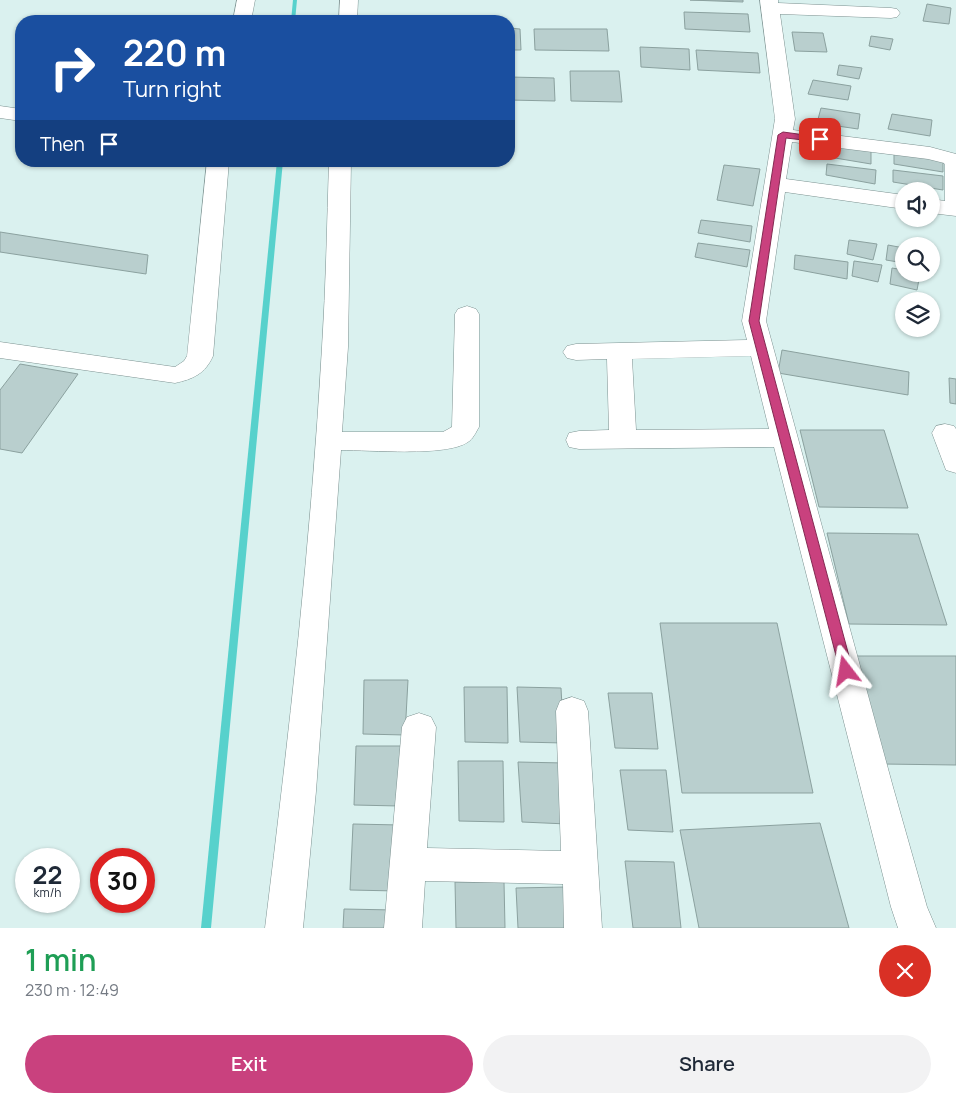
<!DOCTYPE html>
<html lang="en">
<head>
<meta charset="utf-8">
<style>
  body { margin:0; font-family:Manrope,sans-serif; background:#f2f2f3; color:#1f2937; height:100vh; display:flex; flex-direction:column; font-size:19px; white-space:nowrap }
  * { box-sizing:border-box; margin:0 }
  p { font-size:16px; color:#747a83 }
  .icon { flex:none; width:28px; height:28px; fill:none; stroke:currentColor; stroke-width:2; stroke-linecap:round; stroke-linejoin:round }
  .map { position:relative; height:928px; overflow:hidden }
  .panel { display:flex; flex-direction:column; background:#fff; flex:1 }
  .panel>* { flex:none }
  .hud { position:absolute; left:15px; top:15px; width:500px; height:152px; border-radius:20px; box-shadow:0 1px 4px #0004; background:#1a4fa0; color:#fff; overflow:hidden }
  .tools { position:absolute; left:895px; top:182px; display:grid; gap:10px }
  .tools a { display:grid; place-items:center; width:45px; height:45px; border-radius:50%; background:#fff; box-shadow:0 1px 4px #0004; font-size:25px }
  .speed { position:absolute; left:15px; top:848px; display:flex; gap:10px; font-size:25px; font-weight:700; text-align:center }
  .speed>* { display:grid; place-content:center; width:65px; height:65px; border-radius:50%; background:#fff; box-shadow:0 1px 4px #0004; line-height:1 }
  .speed small { font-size:12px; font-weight:400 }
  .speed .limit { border:8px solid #d22; background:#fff; color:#111 }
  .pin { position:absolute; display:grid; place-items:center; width:42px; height:42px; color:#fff; margin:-21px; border-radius:10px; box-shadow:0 2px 8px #0006 }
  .me { position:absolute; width:55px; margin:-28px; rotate:346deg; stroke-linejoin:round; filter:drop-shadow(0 0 4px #0008) }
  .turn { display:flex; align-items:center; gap:18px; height:105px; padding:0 25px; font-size:22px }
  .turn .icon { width:65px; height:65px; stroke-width:2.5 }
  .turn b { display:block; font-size:35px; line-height:42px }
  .then { display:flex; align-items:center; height:48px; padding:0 25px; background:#0003; gap:10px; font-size:19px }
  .round { display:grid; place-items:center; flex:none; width:52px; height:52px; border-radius:26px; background:#f2f2f3 }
  .overview { display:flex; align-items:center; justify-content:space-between; height:85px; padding:0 25px }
  h1 { font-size:30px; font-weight:600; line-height:38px; color:#1e9e55 }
  .button { display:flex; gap:10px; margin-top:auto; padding:10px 25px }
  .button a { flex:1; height:58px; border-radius:30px; background:#c9417e; color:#fff; font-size:20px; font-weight:600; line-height:58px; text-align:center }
  .button a+a { background:#f2f2f3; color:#1f2937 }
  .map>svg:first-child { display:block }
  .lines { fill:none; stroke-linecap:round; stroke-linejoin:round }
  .stream { fill:#57d1cc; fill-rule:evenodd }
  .building { fill:#b9cfce; stroke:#8ba19f }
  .minor-casing { stroke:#7d9291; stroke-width:1 }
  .minor { fill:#fff; fill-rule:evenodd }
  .route { fill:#c9417e; stroke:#832a52 }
</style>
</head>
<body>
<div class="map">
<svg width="956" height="928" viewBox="0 0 956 928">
  <rect width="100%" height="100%" fill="#daf1ef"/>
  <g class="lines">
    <!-- stream -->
    <g class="stream">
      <path d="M293,0h4l-2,21h-4z"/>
      <path d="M277,161h6l-72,767h-10z"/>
    </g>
  </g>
  <!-- building -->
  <g class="building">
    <path d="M690,0h53v2z"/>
    <path d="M927,4l24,4 -2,16 -26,-3z"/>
    <path d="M684,12l64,2 2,18 -65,-3z"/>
    <path d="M509,28l11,1 1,21h-12z"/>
    <path d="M534,29h73l2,22 -74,-1z"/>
    <path d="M792,32l31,1 4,19 -32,-1z"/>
    <path d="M871,36l22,3 -3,11 -21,-4z"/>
    <path d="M640,47l49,2 1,21 -49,-3z"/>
    <path d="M696,50l62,3 2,20 -62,-3z"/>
    <path d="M839,65l23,3 -3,11 -22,-4z"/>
    <path d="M570,71h49l3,31 -51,-1z"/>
    <path d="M509,77l45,1 1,23 -46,-1z"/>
    <path d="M813,80l38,6 -3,14 -40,-6z"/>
    <path d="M821,108l39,6 -2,15 -41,-6z"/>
    <path d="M892,114l40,6 -2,16 -42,-7z"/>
    <path d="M824,144l47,6v14l-48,-8z"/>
    <path d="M894,152l49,6v14l-49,-8z"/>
    <path d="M827,164l49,6 -1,14 -49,-9z"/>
    <path d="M724,165l36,4 -7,37 -36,-6z"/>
    <path d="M893,170l50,6v14l-50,-8z"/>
    <path d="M701,220l51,6 -2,16 -52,-9z"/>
    <path d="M0,232l148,23 -2,19 -146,-22z"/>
    <path d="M849,240l28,4 -4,16 -26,-6z"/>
    <path d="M698,243l52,7 -3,17 -52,-10z"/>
    <path d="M888,245l16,3v15l-18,-3z"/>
    <path d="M795,255l53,7 -1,17 -53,-10z"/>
    <path d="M854,261l28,4 -4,17 -26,-6z"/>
    <path d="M892,268l12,2v4h16l-3,16 -27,-6z"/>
    <path d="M782,350l127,22 -1,23 -130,-22z"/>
    <path d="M20,364l58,10 -56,79 -22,-4v-59z"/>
    <path d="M949,378l7,1v25l-6,-1z"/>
    <path d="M800,430h84l24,78 -89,-1z"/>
    <path d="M827,533l91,1 29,91 -98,-1z"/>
    <path d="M660,623h117l36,170h-131z"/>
    <path d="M857,656h99v109l-73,-1z"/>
    <path d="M364,680h44l-3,55 -42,-1z"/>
    <path d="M464,687h43l1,56 -43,-1z"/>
    <path d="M517,687l44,1 3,55 -44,-1z"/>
    <path d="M608,693h44l6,56 -43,-1z"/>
    <path d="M356,746h46l-3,60 -45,-1z"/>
    <path d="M458,761h45l1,61 -45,-1z"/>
    <path d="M518,762l46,1 3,61 -45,-2z"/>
    <path d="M620,770h46l7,62 -45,-2z"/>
    <path d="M820,823l29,105h-150l-19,-98z"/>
    <path d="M353,824l47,1 -3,66 -47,-1z"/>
    <path d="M625,861l49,1 7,66h-48z"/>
    <path d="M455,882h49l1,46h-49z"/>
    <path d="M565,887l2,41h-49l-2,-40z"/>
    <path d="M344,909l50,1 -1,18h-50z"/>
  </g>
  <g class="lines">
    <!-- minor casing -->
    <g class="minor-casing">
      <g id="minor">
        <path d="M237,0h18l-4,21h-18z"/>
        <path d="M340,0h18l-1,21h-18z"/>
        <path d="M760,0h18v3l113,5 6,1 3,4 -3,4 -6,1 -111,-4 15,105 -2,11 137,17 26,7v62l-25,-3v-14l14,2v-36l-1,-2 -16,-4 -136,-17 -6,37 118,16v14l-119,-17 -19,129 127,466 34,120 9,21h-38l-7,-21 -117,-460 -195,2 -10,-2 -3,-7 3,-7 10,-2 30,-1 -2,-71 -31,1 -9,-2 -4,-6 4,-6 9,-2 171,-4 -5,-19 33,-202zM751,356l18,73 -133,1 -4,-71z"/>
        <path d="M0,106l21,3v12l-21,-3z"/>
        <path d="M207,161h22l-16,195c-8,18 -20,23 -38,27l-175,-25v-16l175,25 9,-6 3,-5z"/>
        <path d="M329,161h22l-3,186 -6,85h101l9,-5 3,-113 3,-5 9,-3 9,3 3,5v113c-3,5 -6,12 -11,15 -21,15 -99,8 -127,8l-25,341 -13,137h-38c24,-193 46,-387 57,-581 4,-62 5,-124 7,-186z"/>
        <path d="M945,424l9,2 2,3v44l-10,-3 -14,-37 4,-7z"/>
        <path d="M572,697l12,4 4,10 14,217h-38l-1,-44 -138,-3 -3,47h-38l18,-201 5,-10 12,-4 12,4 5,10 -9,121 134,3 -5,-140 4,-10z"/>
      </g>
    </g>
    <!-- minor -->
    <use href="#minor" class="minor"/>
  </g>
  <!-- route -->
  <path class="route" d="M783,132l37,5 4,2 -4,3 -34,-4 -27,183 94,350 -2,4 -5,2 -4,-2 -2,-4 -91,-350 29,-186z"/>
</svg>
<div class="tools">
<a><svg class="icon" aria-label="sound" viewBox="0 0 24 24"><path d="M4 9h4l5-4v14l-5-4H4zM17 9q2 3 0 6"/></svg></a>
<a><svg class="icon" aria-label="search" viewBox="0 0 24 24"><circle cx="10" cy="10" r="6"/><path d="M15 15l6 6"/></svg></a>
<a><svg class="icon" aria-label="layers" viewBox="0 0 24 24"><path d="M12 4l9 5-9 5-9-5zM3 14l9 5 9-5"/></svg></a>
</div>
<div class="speed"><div>22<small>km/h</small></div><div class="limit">30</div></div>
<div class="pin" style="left:820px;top:139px;background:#d93025"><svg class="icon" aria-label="arrive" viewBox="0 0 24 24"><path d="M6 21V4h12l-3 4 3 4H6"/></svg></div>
<svg class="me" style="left:846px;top:671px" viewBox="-20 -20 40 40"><path d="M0-17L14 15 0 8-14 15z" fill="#c9417e" stroke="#fff" stroke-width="4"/></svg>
<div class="hud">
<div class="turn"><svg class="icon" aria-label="right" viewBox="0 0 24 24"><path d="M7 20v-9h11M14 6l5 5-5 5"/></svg><div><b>220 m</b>Turn right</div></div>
<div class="then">Then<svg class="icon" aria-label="arrive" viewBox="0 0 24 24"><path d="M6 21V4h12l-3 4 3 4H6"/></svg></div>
</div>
</div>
<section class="panel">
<div class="overview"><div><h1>1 min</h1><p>230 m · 12:49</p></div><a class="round" style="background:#d93025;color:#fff"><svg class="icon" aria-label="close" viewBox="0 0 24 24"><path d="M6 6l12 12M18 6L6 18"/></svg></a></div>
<div class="button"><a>Exit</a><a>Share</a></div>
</section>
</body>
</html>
